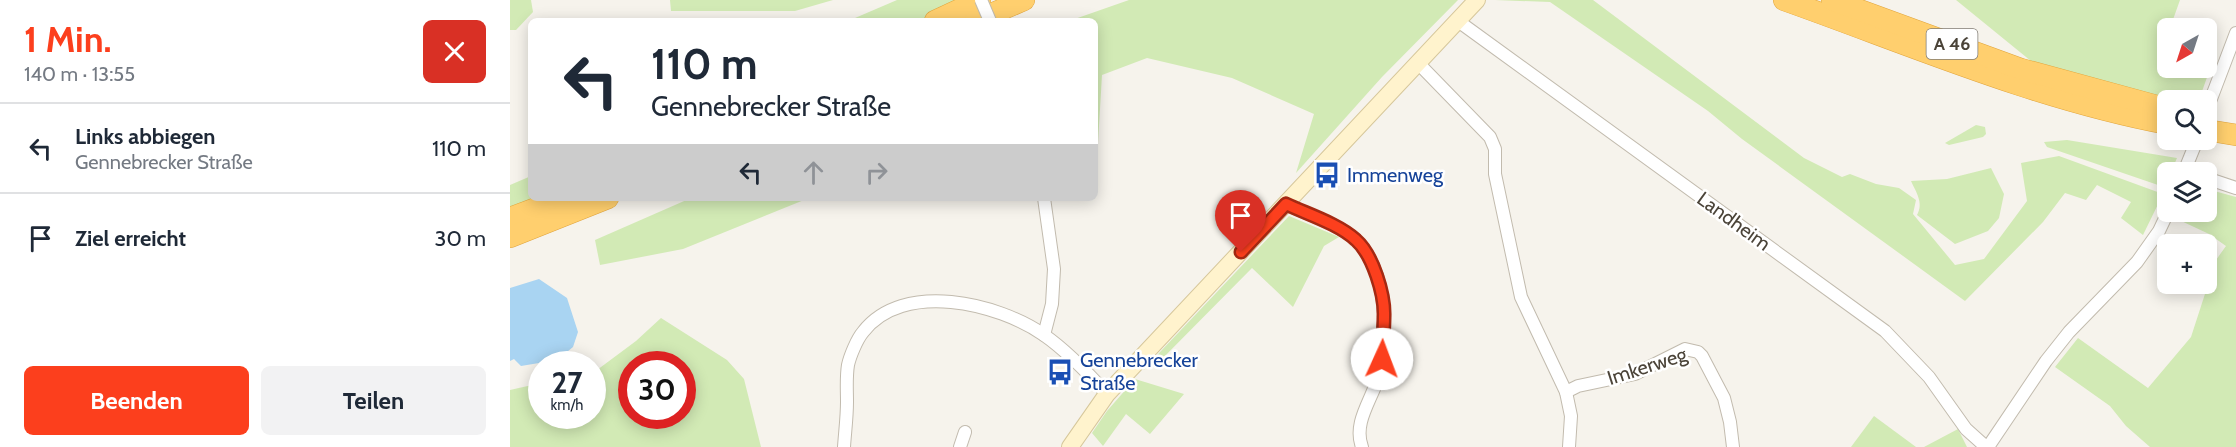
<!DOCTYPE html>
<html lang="de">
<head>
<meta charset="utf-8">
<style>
  body { margin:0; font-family:Cabin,sans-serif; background:#f2f2f3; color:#1f2937; height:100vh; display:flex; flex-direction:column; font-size:22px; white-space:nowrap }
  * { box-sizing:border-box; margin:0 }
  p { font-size:20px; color:#747a83 }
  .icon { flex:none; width:33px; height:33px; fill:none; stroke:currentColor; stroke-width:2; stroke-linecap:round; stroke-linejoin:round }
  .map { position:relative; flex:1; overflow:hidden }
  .panel { display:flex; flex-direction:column; background:#fff; width:510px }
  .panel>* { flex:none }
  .banner { position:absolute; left:18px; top:18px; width:570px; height:183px; border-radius:9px; box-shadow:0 3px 15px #0003; background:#fff; color:#1f2937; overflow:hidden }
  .needle { width:39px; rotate:219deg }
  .buttons { position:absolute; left:1647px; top:18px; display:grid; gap:12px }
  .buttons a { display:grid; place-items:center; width:60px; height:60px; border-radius:9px; background:#fff; box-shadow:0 3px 15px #0003; font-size:30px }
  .speed { position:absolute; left:18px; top:351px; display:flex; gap:12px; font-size:30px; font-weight:700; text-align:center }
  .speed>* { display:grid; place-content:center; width:78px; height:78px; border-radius:50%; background:#fff; box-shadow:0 3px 15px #0003; line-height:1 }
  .speed small { font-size:15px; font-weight:400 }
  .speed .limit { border:9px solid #d22; background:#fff; color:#111 }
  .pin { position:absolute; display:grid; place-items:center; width:51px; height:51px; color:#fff; margin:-62px -26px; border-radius:50% 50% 50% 0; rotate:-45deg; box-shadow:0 0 6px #0007 }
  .pin .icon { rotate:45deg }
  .me { position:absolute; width:66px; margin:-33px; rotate:2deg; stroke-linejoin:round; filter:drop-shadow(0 0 4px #0008) }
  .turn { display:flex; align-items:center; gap:21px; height:126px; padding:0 24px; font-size:27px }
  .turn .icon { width:78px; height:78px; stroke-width:2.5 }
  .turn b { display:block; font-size:42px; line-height:51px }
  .lanes { display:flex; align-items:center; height:57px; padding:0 24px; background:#0003; justify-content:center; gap:30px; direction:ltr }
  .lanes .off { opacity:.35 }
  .round { display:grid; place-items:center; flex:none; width:63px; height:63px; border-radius:9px; background:#f2f2f3 }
  .overview { display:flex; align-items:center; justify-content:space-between; height:102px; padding:0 24px }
  h1 { font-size:36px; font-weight:700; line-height:45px; color:#fc3f1d }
  .cta { display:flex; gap:12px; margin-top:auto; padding:12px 24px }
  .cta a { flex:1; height:69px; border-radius:9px; background:#fc3f1d; color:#fff; font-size:24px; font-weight:700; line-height:69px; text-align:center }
  .cta a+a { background:#f2f2f3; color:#1f2937 }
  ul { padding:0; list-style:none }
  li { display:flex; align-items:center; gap:18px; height:90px; padding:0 24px; border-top:2px solid #e0e1e3 }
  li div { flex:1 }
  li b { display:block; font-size:22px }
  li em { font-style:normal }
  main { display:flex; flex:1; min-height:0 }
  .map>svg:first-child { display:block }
  .green { fill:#d2eab5; fill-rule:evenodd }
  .water { fill:#a9d4f2 }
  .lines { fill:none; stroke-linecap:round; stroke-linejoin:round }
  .minor-casing { stroke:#c2bbae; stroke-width:14 }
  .secondary-casing { stroke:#d6c79b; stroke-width:18 }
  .motorway-casing { stroke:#e0a43c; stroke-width:22 }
  .minor { stroke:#fff; stroke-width:12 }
  .secondary { stroke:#fff3cd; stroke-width:16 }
  .motorway { stroke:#ffcf6e; stroke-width:21 }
  .minor-bridge-casing { stroke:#c2bbae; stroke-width:14; stroke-linecap:butt }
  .minor-bridge { stroke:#fff; stroke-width:12 }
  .route-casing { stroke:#a42913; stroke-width:15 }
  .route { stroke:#fc3f1d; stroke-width:10 }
  .labels { text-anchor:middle; stroke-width:5; stroke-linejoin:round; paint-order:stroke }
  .shield { fill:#fff; stroke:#817c74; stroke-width:1.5 }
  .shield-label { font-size:18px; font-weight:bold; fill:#4b4439 }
  .transit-label { font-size:20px; fill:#164399; stroke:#fff; text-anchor:start }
  .street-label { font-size:20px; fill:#4b4439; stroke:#fff }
</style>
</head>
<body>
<main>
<section class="panel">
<div class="overview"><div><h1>1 Min.</h1><p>140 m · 13:55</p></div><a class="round" style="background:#d93025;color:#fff"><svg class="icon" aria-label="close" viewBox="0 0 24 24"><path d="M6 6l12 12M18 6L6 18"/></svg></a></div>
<ul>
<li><svg class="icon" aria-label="left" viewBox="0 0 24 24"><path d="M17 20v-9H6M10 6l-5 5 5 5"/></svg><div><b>Links abbiegen</b><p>Gennebrecker Straße</p></div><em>110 m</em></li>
<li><svg class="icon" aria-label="arrive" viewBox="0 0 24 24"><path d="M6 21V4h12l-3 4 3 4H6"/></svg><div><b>Ziel erreicht</b></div><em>30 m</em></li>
</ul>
<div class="cta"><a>Beenden</a><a>Teilen</a></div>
</section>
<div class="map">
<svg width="1726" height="447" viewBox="0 0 1726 447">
  <rect width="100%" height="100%" fill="#f6f3ec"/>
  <!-- green -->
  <g class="green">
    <path d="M0,0h21l2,12 -17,18h-6z"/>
    <path d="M160,0h163l-38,11h-124z"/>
    <path d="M387,0h74l-45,21h-78z"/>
    <path d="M619,0h329l-76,77 -86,96 18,-59 -82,-36 -85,-20 -45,17 -5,85h-2v-139h-26z"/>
    <path d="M985,0h98l211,158 38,19 8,-3 26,10 23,4 17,12 -3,14 42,51 29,-6 43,-58 -6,-38 38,-7 104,38 -20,41 -22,-17 10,-16 -34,-17 -11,15 -21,-7 -22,29 -78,79 -223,-162 -34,-28 -158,-109z"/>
    <path d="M1446,0h224l-10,28h-2l-5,20 4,2 1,18h38l1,-3 4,1 -12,34h-31l-126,-30z"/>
    <path d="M1466,125l9,2 1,7 -3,3 -34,8 -4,-2z"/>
    <path d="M1557,140l110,18 -6,14h-3l-2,13h-8l-111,-38 -3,-5z"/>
    <path d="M1481,168l13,26 -5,24 -11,13 -33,13 -38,-29c7,-12 -1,-23 -6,-34l36,-2z"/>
    <path d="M21,176v22h14l-35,13v-26z"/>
    <path d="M1697,189l29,8v250h-86l-24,-21 -16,-20 -55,-39 23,-29 70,50 43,-51 25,-77 10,-14 -17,-12 -32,-15 3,-7h26z"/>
    <path d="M181,198h118l-126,51 -83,16 -5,-25z"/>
    <path d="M779,216l50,21 -15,9 -31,61 -41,-39 -94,95 -15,7z"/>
    <path d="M151,318l66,42 17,19 17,68h-251v-57l31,-7 1,33h50l1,-45 4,-1 39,-29zM122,364h50v52h-50z"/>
    <path d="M625,379l49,15 -34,40 -24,-20 -23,32 -11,-13 15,-22z"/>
    <path d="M1364,416l42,31h-65z"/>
    <path d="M1448,429l9,18h-43z"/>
  </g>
  <!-- water -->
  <path class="water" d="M29,279l28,19 11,34 -5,15 -16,13 -36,6 -7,-7 -4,2v-73z"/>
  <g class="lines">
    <!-- minor casing -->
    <g class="minor-casing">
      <g id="minor">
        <path d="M948,21l427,310 44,46 37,52 20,18"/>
        <path d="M908,63l72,74 5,12v25l26,123 45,95 5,24 -2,31"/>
        <path d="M1696,112l30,-79"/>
        <path d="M1674,172l13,-32"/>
        <path d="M1696,178l30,10"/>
        <path d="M534,198l10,71 -2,35 -8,31"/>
        <path d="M775,204c20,9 60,23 73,38 17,18 25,48 26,72 1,8 -2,15 -2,23 0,14 0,27 -4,41 -7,23 -25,45 -16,69"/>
        <path d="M1056,392l12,-6 57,-12 50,-25 13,3 4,4 22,42 6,24 3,25"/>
        <path d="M334,447c1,-15 3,-30 3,-45 0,-12 -1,-25 1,-37 2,-9 9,-26 15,-33 40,-52 135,-29 181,3 23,16 44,38 63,59"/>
        <path d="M450,447l5,-15"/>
        <path d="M1478,447l58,-86 23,-29 68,-70 22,-31 9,-19"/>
      </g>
    </g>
    <!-- secondary casing -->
    <g class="secondary-casing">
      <path id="secondary" d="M560,447l37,-53 370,-394"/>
    </g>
    <!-- motorway casing -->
    <g class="motorway-casing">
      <g id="motorway">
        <path d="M1274,0c127,45 251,99 384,124"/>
        <path d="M1322,0l189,69 147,40"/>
        <path d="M425,21l45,-21"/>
        <path d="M465,21l49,-21"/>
        <path d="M1696,130l30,5"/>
        <path d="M0,218l53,-20"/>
        <path d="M0,237l98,-39"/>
      </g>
    </g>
    <!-- minor -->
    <use href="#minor" class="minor"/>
    <!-- secondary -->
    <use href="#secondary" class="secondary"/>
    <!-- motorway -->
    <use href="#motorway" class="motorway"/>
    <!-- minor-bridge casing -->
    <g class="minor-bridge-casing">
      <path id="minor-bridge" d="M471,0l9,21"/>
    </g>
    <!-- minor-bridge -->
    <use href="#minor-bridge" class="minor-bridge"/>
  </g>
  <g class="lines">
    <!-- route casing -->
    <g class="route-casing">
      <path id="route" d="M731,252l45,-48c21,10 53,20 70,36 17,15 29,55 28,77 0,14 -2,28 -2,42"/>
    </g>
    <!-- route -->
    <use href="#route" class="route"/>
  </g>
  <!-- icons -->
  <defs>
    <g id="bus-bare" transform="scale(2.07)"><path d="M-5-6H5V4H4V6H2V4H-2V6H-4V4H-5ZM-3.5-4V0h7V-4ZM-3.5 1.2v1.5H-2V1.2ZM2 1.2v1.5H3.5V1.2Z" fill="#1a4fb4" stroke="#fff" stroke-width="2.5" paint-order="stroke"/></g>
  </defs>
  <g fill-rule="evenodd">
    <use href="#bus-bare" x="817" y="175"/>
    <use href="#bus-bare" x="550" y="372"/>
  </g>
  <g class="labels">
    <!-- shield labels -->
    <rect class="shield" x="1416.5" y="29" width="51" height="30" rx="4.5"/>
    <g class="shield-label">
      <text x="1442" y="50">A 46</text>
    </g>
    <!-- transit labels -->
    <g class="transit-label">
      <text x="837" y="182">Immenweg</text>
      <text x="570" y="367">Gennebrecker<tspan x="570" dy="23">Straße</tspan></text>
    </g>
    <!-- street labels -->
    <g class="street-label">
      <text transform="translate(1224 221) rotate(36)" y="7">Landheim</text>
      <text transform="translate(1137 366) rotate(-18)" y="7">Imkerweg</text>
    </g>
  </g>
</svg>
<div class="buttons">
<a><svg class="needle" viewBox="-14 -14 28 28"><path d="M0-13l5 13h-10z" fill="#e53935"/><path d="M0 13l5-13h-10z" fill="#747a83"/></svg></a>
<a><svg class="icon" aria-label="search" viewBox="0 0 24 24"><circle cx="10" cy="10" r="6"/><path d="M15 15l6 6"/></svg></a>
<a><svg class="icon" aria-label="layers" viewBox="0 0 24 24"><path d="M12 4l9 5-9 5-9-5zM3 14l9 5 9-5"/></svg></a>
<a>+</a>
</div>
<div class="speed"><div>27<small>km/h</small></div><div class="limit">30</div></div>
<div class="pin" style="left:731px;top:252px;background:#d93025"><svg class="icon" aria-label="arrive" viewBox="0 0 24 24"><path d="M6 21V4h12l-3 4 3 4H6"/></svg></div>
<svg class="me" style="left:872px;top:359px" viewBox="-20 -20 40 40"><circle r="19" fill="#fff"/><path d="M0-13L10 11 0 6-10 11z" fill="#fc3f1d"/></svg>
<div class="banner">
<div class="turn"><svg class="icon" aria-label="left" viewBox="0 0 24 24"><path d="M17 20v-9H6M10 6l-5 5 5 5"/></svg><div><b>110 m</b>Gennebrecker Straße</div></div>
<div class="lanes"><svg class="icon" aria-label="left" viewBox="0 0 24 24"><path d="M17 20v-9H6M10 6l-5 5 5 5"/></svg><svg class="icon off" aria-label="ahead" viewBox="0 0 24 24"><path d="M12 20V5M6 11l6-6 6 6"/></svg><svg class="icon off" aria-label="right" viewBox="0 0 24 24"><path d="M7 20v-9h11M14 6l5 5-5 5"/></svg></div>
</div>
</div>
</main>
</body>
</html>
